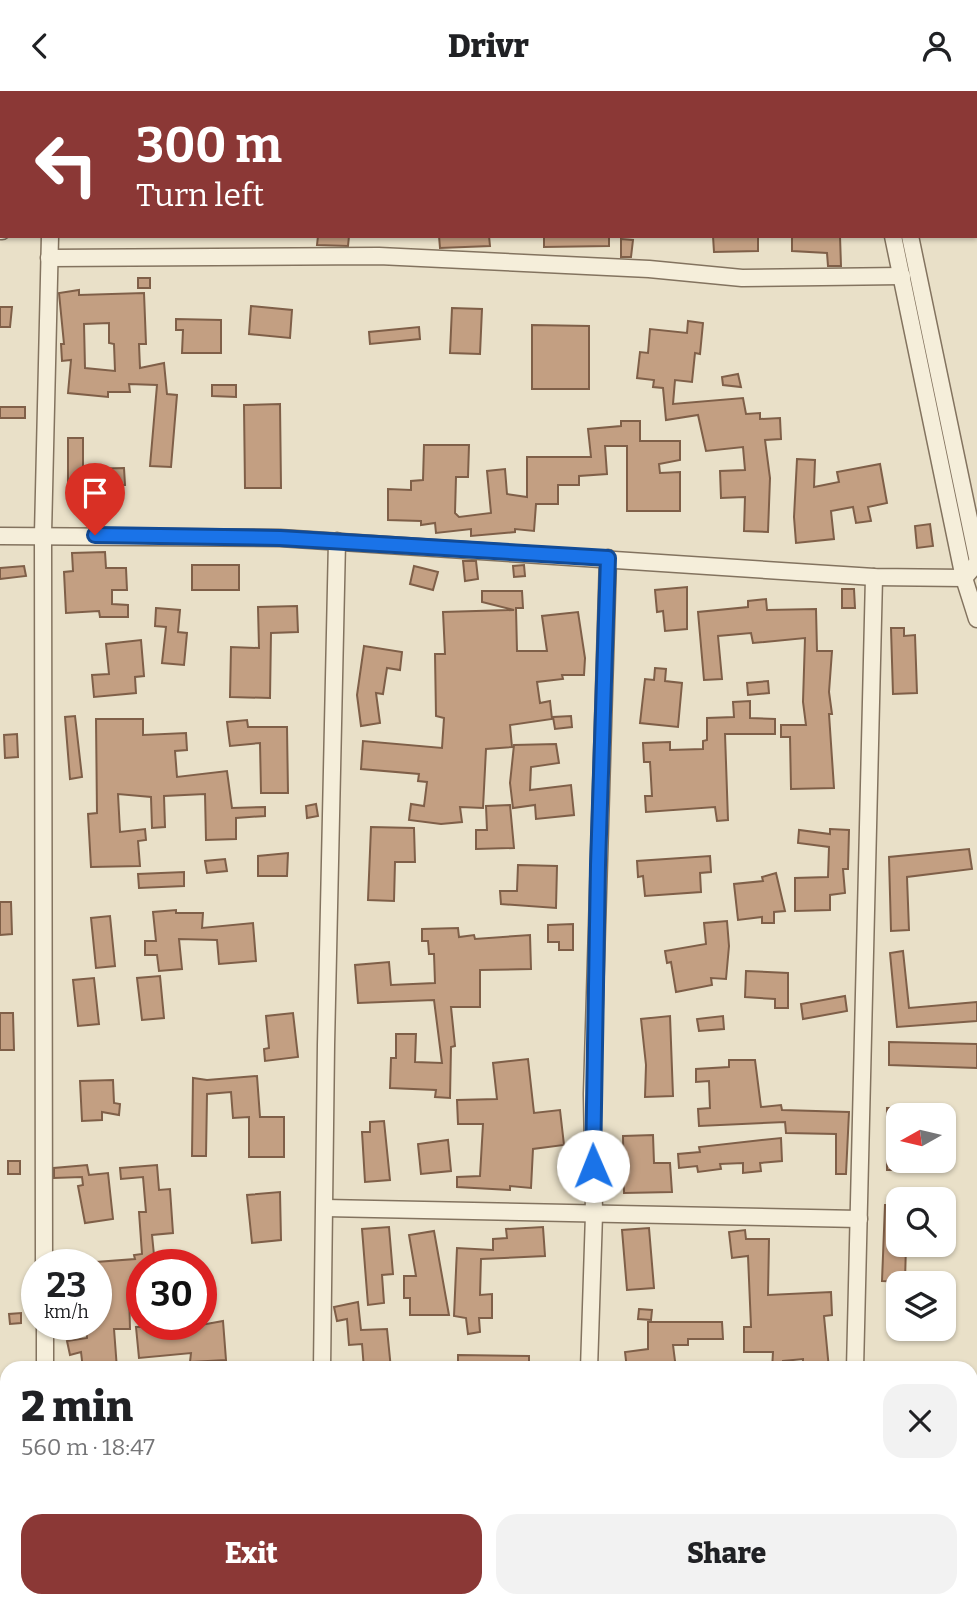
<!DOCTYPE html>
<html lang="en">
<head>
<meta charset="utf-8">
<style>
  body { margin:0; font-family:Bitter,serif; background:#f2f2f2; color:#202124; height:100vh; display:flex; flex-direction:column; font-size:26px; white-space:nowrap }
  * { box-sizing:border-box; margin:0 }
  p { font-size:23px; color:#757577 }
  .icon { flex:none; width:38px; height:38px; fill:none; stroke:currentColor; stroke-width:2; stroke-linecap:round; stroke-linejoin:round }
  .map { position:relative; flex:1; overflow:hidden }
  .sheet { position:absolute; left:0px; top:1270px; width:978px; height:247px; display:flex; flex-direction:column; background:#fff; border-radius:21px 21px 0 0; box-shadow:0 2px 5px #0004 }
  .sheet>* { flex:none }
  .top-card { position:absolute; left:0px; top:0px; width:978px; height:147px; box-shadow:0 2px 5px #0004; background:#8b3836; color:#fff; overflow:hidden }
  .needle { width:46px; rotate:262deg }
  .controls { position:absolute; left:886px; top:1012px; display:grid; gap:14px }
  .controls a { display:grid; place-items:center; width:70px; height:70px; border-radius:14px; background:#fff; box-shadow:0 2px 5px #0004; font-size:35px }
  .speed { position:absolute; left:21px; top:1158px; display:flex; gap:14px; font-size:35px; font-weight:700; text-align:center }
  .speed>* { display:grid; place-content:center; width:91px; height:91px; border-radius:50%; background:#fff; box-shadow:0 2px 5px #0004; line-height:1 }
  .speed small { font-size:18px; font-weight:400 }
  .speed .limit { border:10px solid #d22; background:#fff; color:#111 }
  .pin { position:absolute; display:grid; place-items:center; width:60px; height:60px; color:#fff; margin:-72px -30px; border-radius:50% 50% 50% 0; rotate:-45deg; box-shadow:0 0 7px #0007 }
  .pin .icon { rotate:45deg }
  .me { position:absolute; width:77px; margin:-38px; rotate:359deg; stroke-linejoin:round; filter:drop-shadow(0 0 5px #0008) }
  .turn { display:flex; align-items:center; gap:24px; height:147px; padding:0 21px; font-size:32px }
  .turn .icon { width:91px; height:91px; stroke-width:2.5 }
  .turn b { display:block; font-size:49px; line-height:60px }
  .round { display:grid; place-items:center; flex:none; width:74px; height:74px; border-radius:21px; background:#f2f2f2 }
  .head { display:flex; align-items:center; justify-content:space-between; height:119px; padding:0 21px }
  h1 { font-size:42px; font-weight:800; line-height:52px }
  .cta { display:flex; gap:14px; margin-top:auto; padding:14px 21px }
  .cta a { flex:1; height:80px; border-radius:21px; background:#8b3836; color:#fff; font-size:28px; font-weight:800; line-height:80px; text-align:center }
  .cta a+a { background:#f2f2f2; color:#202124 }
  header { display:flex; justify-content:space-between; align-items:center; height:91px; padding:0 21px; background:#fff; font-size:32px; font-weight:800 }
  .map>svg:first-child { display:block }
  .building { fill:#c39f82; stroke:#7f5f48; stroke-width:2; fill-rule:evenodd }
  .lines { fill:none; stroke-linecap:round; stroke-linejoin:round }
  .minor-casing { stroke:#83735f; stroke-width:19 }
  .minor { stroke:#f5eeda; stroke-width:16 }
  .route-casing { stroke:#114b97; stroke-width:18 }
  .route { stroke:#1a73e8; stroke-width:12 }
</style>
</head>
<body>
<header><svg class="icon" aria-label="back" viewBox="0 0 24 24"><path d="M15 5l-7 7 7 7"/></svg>Drivr<svg class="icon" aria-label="person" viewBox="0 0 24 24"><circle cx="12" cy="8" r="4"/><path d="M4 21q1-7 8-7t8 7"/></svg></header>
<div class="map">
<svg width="977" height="1517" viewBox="0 0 977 1517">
  <rect width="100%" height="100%" fill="#e9e0c8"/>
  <!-- building -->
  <g class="building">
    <path d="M318,145h31l-1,10 -31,-1z"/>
    <path d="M439,145h50l1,10 -50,2z"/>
    <path d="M544,145h65v10l-65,1z"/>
    <path d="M713,145h45v15l-44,1z"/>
    <path d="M792,145h48l1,30h-13l-1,-13 -35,-2z"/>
    <path d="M621,148l12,1 -2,17h-10z"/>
    <rect x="138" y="187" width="12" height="10"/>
    <path d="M79,199v5l65,-2 2,51h-7l1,24 24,-5 3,31 10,1 -6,72 -21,-1 7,-81 -28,-1 1,8h-22v5l-40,-4 3,-33 -9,1 -1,-17h3l-5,-51zM109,232v20l5,1 1,27 -30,-3 -1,-44z"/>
    <path d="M251,215l41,4 -2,28 -41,-4z"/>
    <path d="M0,216h12l-2,20h-10z"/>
    <path d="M452,217l30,1 -2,45 -30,-1z"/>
    <path d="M176,228l45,1v33h-39l1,-23h-7z"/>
    <path d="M688,230l15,2 -3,31 -5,-1 -3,29 -17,-2 -2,24 70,-6 3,16 14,-1v6l20,-1 1,21 -16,1 5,38 -2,54 -24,-1 1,-34 -24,1 -1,-27 25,-1 -2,-23 -37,4 -8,-36 -32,5 -3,-32 -10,-1 1,-7 -17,-2 3,-26 8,1 2,-24 37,4z"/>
    <path d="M532,234l57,1v63h-57z"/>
    <path d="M419,236l1,12 -50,5 -1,-12z"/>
    <path d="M738,283l3,13 -18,-2 -1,-8z"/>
    <path d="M212,294h24v12l-24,-1z"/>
    <path d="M280,313l1,84h-36l-1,-83z"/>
    <rect x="0" y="316" width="25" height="11"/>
    <path d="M621,330h19v20h40v19l-21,4 1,9 20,-1v39h-53v-65h-22l2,28 -28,2v9h-21v19h-22l-2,27 -19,-2v3l-44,4v-7l-35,4 -1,-10 -14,2v-4l-33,-1v-31l23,1v-9l12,-1 1,-35h45l-1,32h-12l-1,36 4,4 32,-4 -4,-42 18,-2 2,25 20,3v-40h64l-3,-28 33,-3z"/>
    <path d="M68,347h15v31l41,-1 1,17 -57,1z"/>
    <path d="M797,368l18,1 -1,27 25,-5 -2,-10 43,-8 7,39 -19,4 3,14 -15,2 -3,-16 -22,4 3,28 -38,4 -2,-26z"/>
    <path d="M930,433l3,22 -16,2 -2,-22z"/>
    <path d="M105,461l1,16h20l1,22h-15v14l16,1v12h-28l-1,-6 -33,2 -2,-41 9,-1 -1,-18z"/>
    <path d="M463,470h13l2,18 -13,2z"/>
    <rect x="192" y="474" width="47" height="25"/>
    <path d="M524,474l1,11 -11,1 -1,-11z"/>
    <path d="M24,475l2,10 -26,3v-11z"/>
    <path d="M414,475l24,6 -5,18 -23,-6z"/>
    <path d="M687,496v42l-22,2 -2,-20 -6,1 -2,-22z"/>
    <path d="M842,498h12l1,19h-13z"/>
    <path d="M482,500h40l1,17h-7l1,43h30l-5,-35 36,-4 7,46 -1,17h-22l1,4 -26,3 3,21 10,-2 2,18 -42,6 2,22 -26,2 -3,59 -23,-1 2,15 -21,2 -32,-4 2,-16 13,2 3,-24 -9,-1 1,-7 -58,-5 2,-28 79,7 2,-30 -8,-2 -1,-62h10l-2,-42 71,-2 -32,-8z"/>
    <path d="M766,508l1,11 49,-1 1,42h15l-3,41 3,22h-3l5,74 -43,1 -1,-52h-9v-12h25l-3,-23 2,-64 -52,5 -2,-10 -33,3 4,43 -18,1 -6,-68 50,-5v-6z"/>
    <path d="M297,515l1,26 -27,1 -1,65 -40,-1 1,-50 28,1 -1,-41z"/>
    <path d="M156,517l24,2 -2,22 9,1 -3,32 -22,-2 4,-36 -11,-1z"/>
    <path d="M891,537h13v8l11,-1 2,58 -24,1z"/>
    <path d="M141,549l3,36 -9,1 1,16 -42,4 -2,-22 17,-1 -3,-30z"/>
    <path d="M364,555l38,6 -2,18 -13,-2 -4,26 -7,-1 4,30 -19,3 -4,-31z"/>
    <path d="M655,577l11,1 -1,12 17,2 -4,44 -38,-4 5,-44 9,1z"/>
    <path d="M768,590l1,12 -21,2 -1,-12z"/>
    <path d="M750,610v17l25,1v15h-50l3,86 -11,1 -2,-14 -69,5 -1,-16h7l-2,-34h-6l-1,-19 27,-1v8l33,-1v-8l4,-1v-22l27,-1 -1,-15z"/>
    <path d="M75,625l7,61 -12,2 -5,-62z"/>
    <path d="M571,625l1,11 -17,2 -2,-12z"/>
    <path d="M96,628h47v16l43,-2 1,17 -12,1 2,26 50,-6 5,37 33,-1v9l-29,2v21l-30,1 -1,-46 -41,2 1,31 -13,1 -1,-31 -33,-3 2,38 25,-3 1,11 -8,1 2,25 -49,1 -3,-53 9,-1z"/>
    <path d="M247,629l1,7h39l1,66h-27l-1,-50 -30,3 -3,-24z"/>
    <path d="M17,643l1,23 -13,1 -1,-23z"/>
    <path d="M556,653l3,19 -28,4 -1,23 41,-5 3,30 -38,4 -1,-14 -22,3 -3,-25 4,-38z"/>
    <path d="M316,713l2,12 -11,2 -1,-12z"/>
    <path d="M510,714l4,43 -38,1v-19h11l-1,-24z"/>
    <path d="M371,736l43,1 1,34h-20l-1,39 -26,-1z"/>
    <path d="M830,738l19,1 -1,39h-5l2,24 -15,2v15l-35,1v-33l33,-1 1,-30 -31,-4 1,-13 31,4z"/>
    <path d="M969,758l3,20 -65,8 2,53 -18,1 -2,-74z"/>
    <path d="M288,762l-1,23h-29v-20z"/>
    <path d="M710,765l1,16 -11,1 1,19 -56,4 -2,-20 -5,1 -1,-16z"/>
    <path d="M225,768l2,12 -20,2 -2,-12z"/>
    <path d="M518,774l39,1 -1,42 -55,-4 -1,-13h17z"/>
    <path d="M184,781v14l-45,2 -1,-14z"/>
    <path d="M776,782l9,38 -11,1v11h-12v-6l-24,3 -4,-36 29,-3 -1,-4z"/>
    <path d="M0,811h11l1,32 -12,1z"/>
    <path d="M176,819v3h27l-1,15 51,-5 3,38 -37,3 -2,-24 -38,-1 3,30 -23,2 -2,-16h-12v-14h11l-3,-29z"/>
    <path d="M110,825l5,50 -19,2 -5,-50z"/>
    <path d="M727,830l2,25 -3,33 -15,-1 1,7 -36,7 -5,-30 -4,1 -2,-12 41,-7 -2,-21z"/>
    <path d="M573,833v26h-14v-8h-11v-17z"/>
    <path d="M458,837l1,9 15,-2 1,4 55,-4 1,34 -51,1v37h-29l4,39 -4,1 -1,51 -15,-1 1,-7 -46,-2 1,-30h5v-24h20l-1,28 27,1 -8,-63 -76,3 -3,-38 34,-3 2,23 44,-2 -1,-29h-5l-1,-13h-6v-12z"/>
    <path d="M903,860l6,57 68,-6v19l-80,6 -7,-74z"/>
    <path d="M746,880l42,2v35h-13v-9l-30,-2z"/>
    <path d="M160,885l4,42 -22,2 -5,-42z"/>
    <path d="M94,887l5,46 -21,2 -5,-46z"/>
    <path d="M845,905l2,15 -44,8 -2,-15z"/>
    <path d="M0,922h13l1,37h-14z"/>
    <path d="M293,922l5,44 -33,4 -1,-12 5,-1 -3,-32z"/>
    <path d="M670,925l3,80 -28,1 1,-32 -5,-46z"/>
    <path d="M723,925l1,13 -25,2 -2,-12z"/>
    <path d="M889,951l88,2v24l-88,-3z"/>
    <path d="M528,968l6,54 26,-3 4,35 -31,4 -2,39 -21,-2v4l-53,-3v-10l23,-1 3,-52h-25l-1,-24 40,-1 -4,-36z"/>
    <path d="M729,969h26l6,47 20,-2 1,5 67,2 -3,62h-10v-40l-50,-1 -1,-11 -86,4 -1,-17 12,-1 -1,-27 -13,1v-13l33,-2z"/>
    <path d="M257,985l3,41h24v40h-35v-40l-16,1 -2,-26 -24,2 -1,62h-14l1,-78 14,2z"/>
    <path d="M113,989l1,23 6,1 -1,11 -17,-3v8l-20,1 -2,-40z"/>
    <rect x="887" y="1017" width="11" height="62"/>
    <path d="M384,1030l6,59 -25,2 -3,-50h8v-10z"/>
    <path d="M653,1044l1,28h16l2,29 -48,1 -1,-57z"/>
    <path d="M781,1047l1,23 -22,2 1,8 -18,2v-10l-23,1 1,5 -23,3 -1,-6 -18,2 -1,-14 22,-2 -1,-5z"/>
    <path d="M448,1049l3,31 -30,3 -3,-30z"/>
    <rect x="8" y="1070" width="12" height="13"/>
    <path d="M87,1074l2,10 19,-2 5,46 -28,4 -7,-37 5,-1 -1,-8 -28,1v-10z"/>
    <path d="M157,1074l2,25 11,-1 3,44 -21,2 3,30h-13v24l-13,1 1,39h-16l3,40h-34l-2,-17 -11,3 -3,-14 20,-3 -1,-13h10v-63l39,-3 -1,-4 8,-1 -3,-42h7l-3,-35 -22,2 -1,-11z"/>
    <path d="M280,1101l1,48 -29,3 -5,-48z"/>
    <path d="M885,1114h13v39h8l-1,38 -23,-1z"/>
    <path d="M389,1136l4,47 -11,1 2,28 -16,2 -6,-76z"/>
    <path d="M543,1136l2,29 -64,3 -1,36 12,-1v24h-13l1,14 -12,2 -2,-16 -12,-2 3,-68 36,2v-11l14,-1 -1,-9z"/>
    <path d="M649,1137l5,60 -27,2 -5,-60z"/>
    <path d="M745,1139l1,9h23l-1,56 63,-3 1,23 -8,1 5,53h-26v-10l-20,2 -1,8h-10l1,-17h-29v-25h7l-3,-71 -16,2 -3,-26z"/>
    <path d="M434,1140l15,84h-39v-17h-6v-22h12l-7,-41z"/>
    <path d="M358,1211l3,28 26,-1 4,40h-27l-2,-25 -13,1 -2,-26 -10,2 -3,-14z"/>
    <path d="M639,1218l13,1 -1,10 -13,-1z"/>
    <path d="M21,1222v10l-11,1 -1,-10z"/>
    <path d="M223,1230l3,39 -36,2 1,-9 -52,5 -3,-31 65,-2z"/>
    <path d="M648,1231h74l1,17h-35v6h-15l3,24h-49l-2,-17 23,-3z"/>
    <path d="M458,1264l71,1v13h-71z"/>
  </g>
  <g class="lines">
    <!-- minor casing -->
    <g class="minor-casing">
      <g id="minor">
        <path d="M860,0v2"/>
        <path d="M877,0v2"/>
        <path d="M16,2v-2"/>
        <path d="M51,2v-2"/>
        <path d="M0,140h2"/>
        <path d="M893,145l71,342 13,41"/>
        <path d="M910,145l67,321"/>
        <path d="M49,167l330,-2 270,13 93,9 160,-2"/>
        <path d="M0,445l280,2 594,39 90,1 13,-15"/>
        <path d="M325,1117l534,11"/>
        <path d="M44,1174l-1,-731 7,-298"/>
        <path d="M45,1234v44"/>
        <path d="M322,1278l4,-324 11,-504"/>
        <path d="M589,1278l5,-155 -2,-120 16,-536"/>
        <path d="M855,1278l19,-792"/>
        <path d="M0,1359h7"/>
        <path d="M316,1517v-7"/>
        <path d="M589,1517l1,-7"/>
        <path d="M849,1517v-7"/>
      </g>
    </g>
    <!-- minor -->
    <use href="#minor" class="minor"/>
  </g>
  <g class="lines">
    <!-- route casing -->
    <g class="route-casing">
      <path id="route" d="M95,444l185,3 328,20 -10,307 -5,301"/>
    </g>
    <!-- route -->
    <use href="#route" class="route"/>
  </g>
</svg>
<div class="controls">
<a><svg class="needle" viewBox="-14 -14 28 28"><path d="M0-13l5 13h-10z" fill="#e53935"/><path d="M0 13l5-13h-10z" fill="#757577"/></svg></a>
<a><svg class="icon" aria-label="search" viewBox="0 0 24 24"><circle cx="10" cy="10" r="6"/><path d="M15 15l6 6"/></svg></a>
<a><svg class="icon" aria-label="layers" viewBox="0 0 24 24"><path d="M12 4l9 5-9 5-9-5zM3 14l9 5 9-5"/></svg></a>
</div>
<div class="speed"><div>23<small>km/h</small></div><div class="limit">30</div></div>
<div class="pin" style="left:95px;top:444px;background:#d93025"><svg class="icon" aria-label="arrive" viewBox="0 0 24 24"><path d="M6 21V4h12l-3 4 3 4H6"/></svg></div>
<svg class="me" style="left:593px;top:1075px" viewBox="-20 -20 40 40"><circle r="19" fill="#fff"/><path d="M0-13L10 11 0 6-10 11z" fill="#1a73e8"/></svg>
<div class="top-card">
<div class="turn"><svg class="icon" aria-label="left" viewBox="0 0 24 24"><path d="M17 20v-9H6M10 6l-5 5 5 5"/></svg><div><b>300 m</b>Turn left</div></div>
</div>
<section class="sheet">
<div class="head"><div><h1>2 min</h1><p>560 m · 18:47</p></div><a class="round"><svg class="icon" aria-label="close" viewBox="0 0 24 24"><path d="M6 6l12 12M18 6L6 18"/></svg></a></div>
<div class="cta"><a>Exit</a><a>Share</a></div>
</section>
</div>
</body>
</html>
